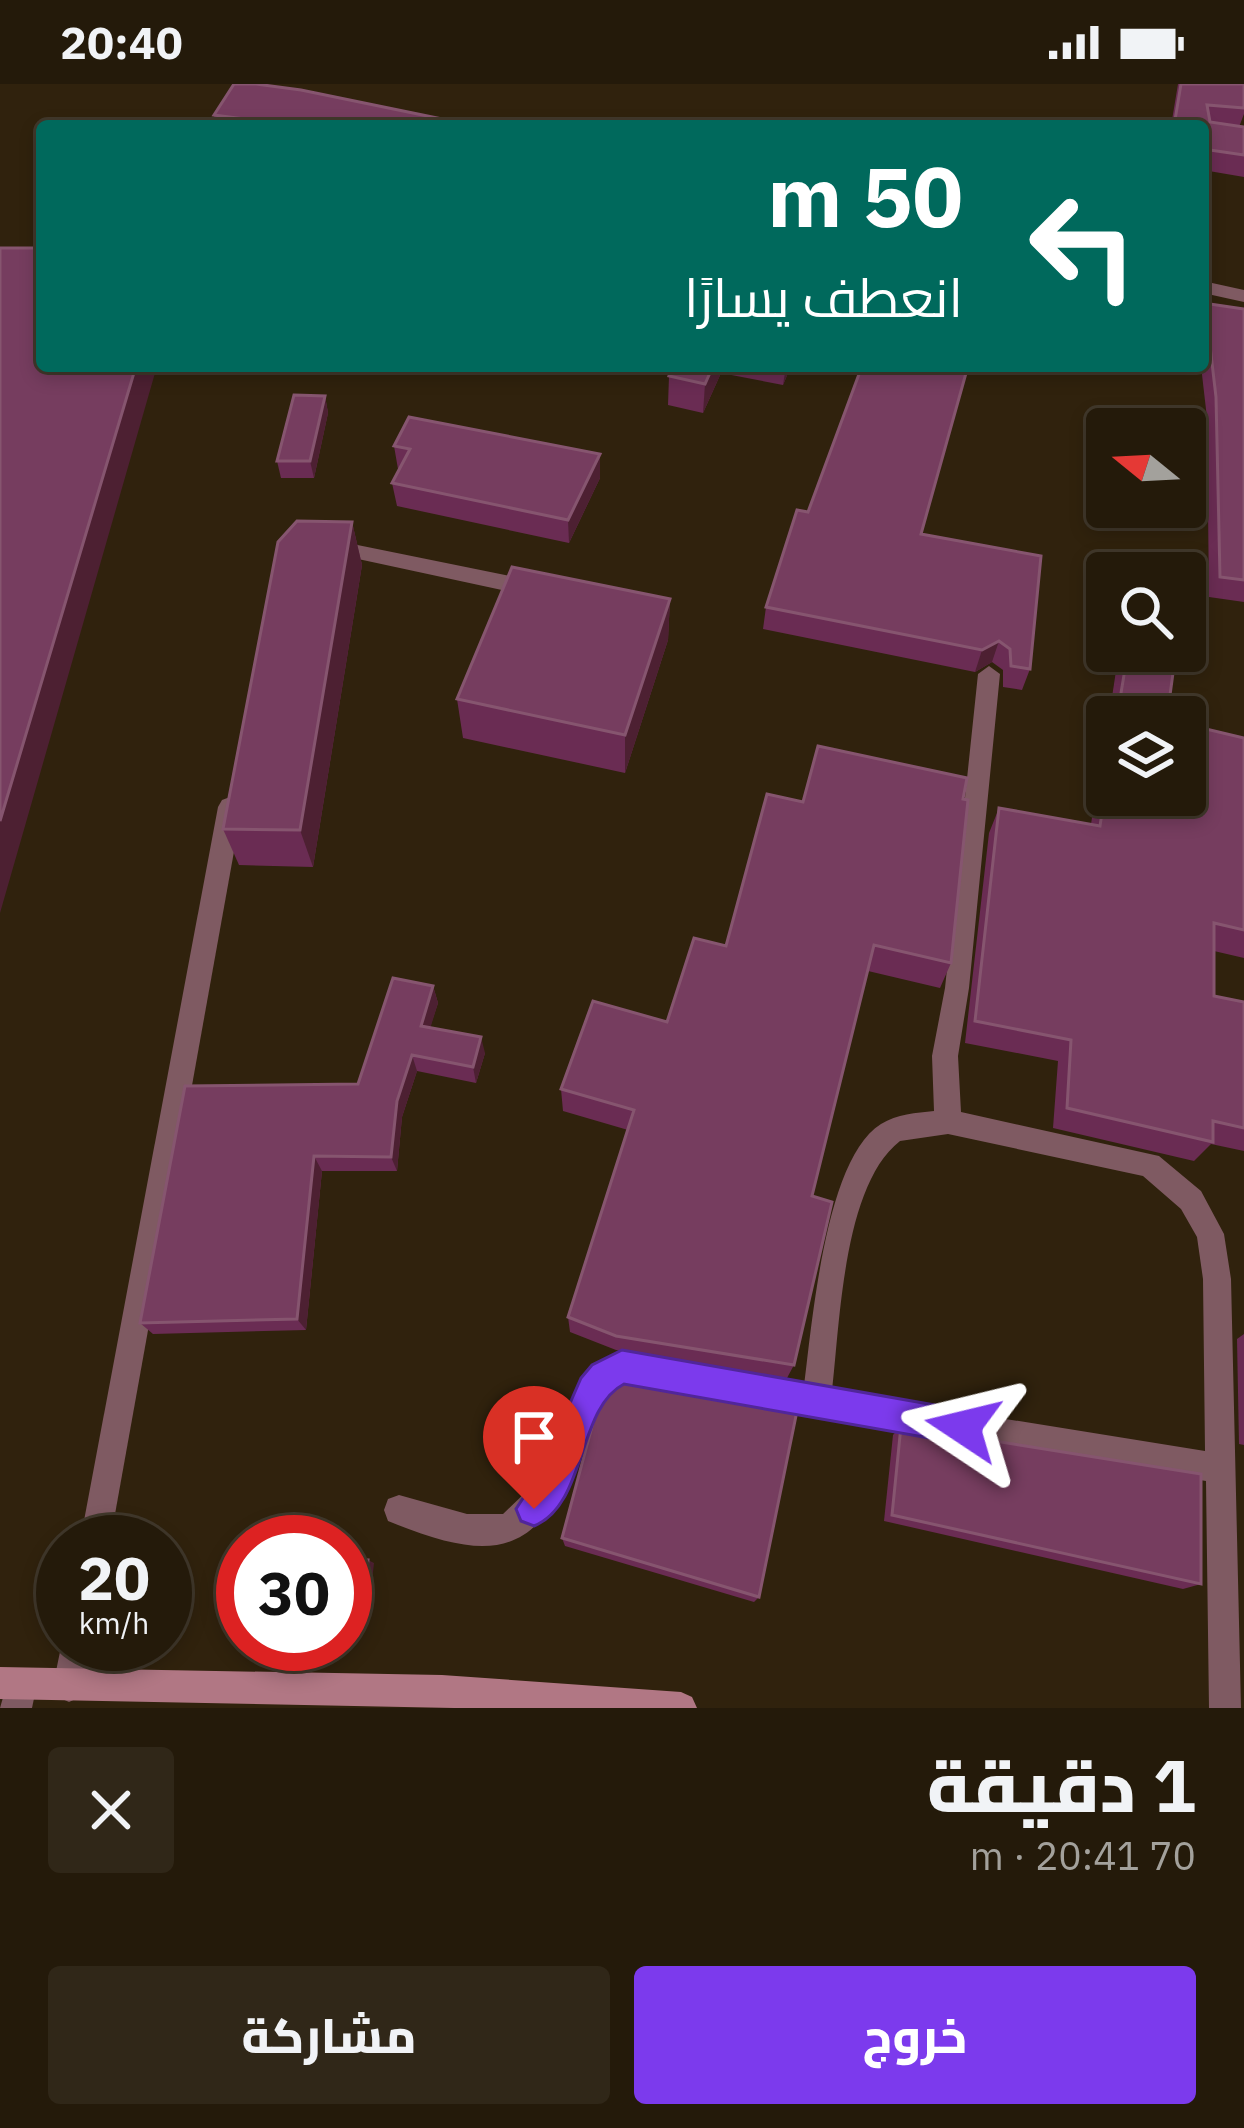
<!DOCTYPE html>
<html lang="ar">
<head>
<meta charset="utf-8">
<style>
  body { margin:0; font-family:"IBM Plex Sans",Cairo,sans-serif; background:#302718; color:#f1f3f6; direction:rtl; height:100vh; display:flex; flex-direction:column; font-size:45px; white-space:nowrap }
  * { box-sizing:border-box; margin:0 }
  p { font-size:39px; color:#a3a19c }
  .icon { flex:none; width:66px; height:66px; fill:none; stroke:currentColor; stroke-width:2; stroke-linecap:round; stroke-linejoin:round }
  .map { position:relative; height:1624px; overflow:hidden; direction:ltr }
  .panel { display:flex; flex-direction:column; background:#241a0a; flex:1 }
  .panel>* { flex:none }
  .banner { position:absolute; left:36px; top:36px; width:1173px; height:252px; border-radius:12px; box-shadow:0 6px 18px #0003,0 0 0 3px #41382b; direction:rtl; background:#00695c; color:#fff; overflow:hidden }
  .needle { width:78px; rotate:288deg }
  .controls { position:absolute; left:1086px; top:324px; display:grid; gap:24px }
  .controls a { display:grid; place-items:center; width:120px; height:120px; border-radius:12px; background:#241a0a; box-shadow:0 6px 18px #0003,0 0 0 3px #41382b; font-size:60px }
  .speed { position:absolute; left:36px; top:1431px; display:flex; gap:24px; font-size:60px; font-weight:700; text-align:center }
  .speed>* { display:grid; place-content:center; width:156px; height:156px; border-radius:50%; background:#241a0a; box-shadow:0 6px 18px #0003,0 0 0 3px #41382b; line-height:1 }
  .speed small { font-size:30px; font-weight:400 }
  .speed .limit { border:18px solid #d22; background:#fff; color:#111 }
  .pin { position:absolute; display:grid; place-items:center; width:102px; height:102px; color:#fff; margin:-123px -51px; border-radius:50% 50% 50% 0; rotate:-45deg; box-shadow:0 0 12px #0007 }
  .pin .icon { rotate:45deg }
  .me { position:absolute; width:132px; margin:-66px; rotate:280deg; stroke-linejoin:round; filter:drop-shadow(0 0 9px #0008) }
  .turn { display:flex; align-items:center; gap:42px; height:252px; padding:0 48px; font-size:54px }
  .turn .icon { width:156px; height:156px; stroke-width:2.5 }
  .turn b { display:block; font-size:84px; line-height:102px }
  .round { display:grid; place-items:center; flex:none; width:126px; height:126px; border-radius:12px; background:#302718 }
  .overview { display:flex; align-items:center; justify-content:space-between; height:204px; padding:0 48px }
  h1 { font-size:72px; font-weight:800; line-height:90px }
  .button { display:flex; gap:24px; margin-top:auto; padding:24px 48px }
  .button a { flex:1; height:138px; border-radius:12px; background:#7c3aed; color:#fff; font-size:48px; font-weight:800; line-height:138px; text-align:center }
  .button a+a { background:#302718; color:#f1f3f6 }
  .status { display:flex; justify-content:space-between; align-items:center; height:84px; padding:0 60px; background:#241a0a; direction:ltr }
  .status svg { height:33px; fill:currentColor }
  .map>svg:first-child { display:block }
  .lines { fill:none; stroke-linecap:round; stroke-linejoin:round }
  .street { fill:#7f5a62; fill-rule:evenodd }
  .secondary { fill:#b17784; fill-rule:evenodd }
  .wall { fill:#6a2c53 }
  .shaded-wall { fill:#4d2032 }
  .building { fill:#763d5f; stroke:#86556f; stroke-width:3 }
  .route { fill:#7c3aed; stroke:#51269a; stroke-width:3 }
</style>
</head>
<body>
<div class="status"><b>20:40</b><svg viewBox="0 0 49 12"><path d="M0 12V9h3v3zM5 12V6h3v6zM10 12V3h3v9zM15 12V0h3v12zM26 1h20v11H26zM47 4h2v5h-2z"/></svg></div>
<div class="map">
<svg width="1244" height="1624" viewBox="0 0 1244 1624">
  <rect width="100%" height="100%" fill="#30220d"/>
  <g class="lines">
    <!-- street -->
    <g class="street">
      <path d="M1203,197l41,9v12l-41,-9z"/>
      <path d="M328,455l207,42 10,8 -10,8 -214,-46 -3,-5z"/>
      <path d="M989,582l11,8 -31,314 -11,68 3,56 198,44 42,35 23,43 7,45 10,429h-32l-3,-227 -390,-63 -192,-36c-21,11 -27,32 -36,53 -47,115 -81,135 -200,86l-4,-11 4,-11 11,-4 68,19h36l27,-26 14,-21 39,-87 10,-13 19,-10 10,-4 182,33c8,-61 21,-228 77,-262 16,-10 35,-11 53,-13l-2,-55 13,-68 33,-314zM948,1050l195,42 38,33 16,28 6,42 2,172 -373,-60c8,-68 11,-206 68,-250z"/>
      <path d="M230,713l8,3 4,7 -132,735h-30l138,-735 4,-7z"/>
      <path d="M63,1553v7h29l-12,53 -11,5 -11,-5 -5,-11z"/>
      <path d="M21,1584l11,5 5,11 -5,24h-32l10,-35z"/>
    </g>
    <!-- secondary -->
    <path class="secondary" d="M0,1583l442,8 239,17 11,5 5,11h-243l-454,-9z"/>
  </g>
  <!-- wall -->
  <g class="wall">
    <path d="M1178,0h66v30l-5,13h5v50l-41,-7v-44h-32z"/>
    <path d="M214,31l233,5 1,6h-232z"/>
    <path d="M1203,219l41,6v293l-35,-5 -2,-179 -6,-52h2z"/>
    <path d="M673,282h118l-8,19 -62,-12 -18,40 -35,-8 1,-29z"/>
    <path d="M325,312l3,17 -14,65h-33l-4,-17z"/>
    <path d="M394,362l206,8v24l-31,65 -172,-37 -5,-23 8,-13 -2,-1z"/>
    <path d="M352,438l10,43 -49,302 -74,-2 -16,-36z"/>
    <path d="M921,450l109,135 -8,21 -19,-3v-17l-11,-8 -17,10 -212,-43 3,-22z"/>
    <path d="M670,515l-2,41 -43,133 -162,-35 -6,-39z"/>
    <path d="M1119,567h57l-9,66h-58z"/>
    <path d="M1107,642v69l137,-57v220l-30,-7v45l30,6v149l-33,-7 -17,17 -141,-33 5,-67 -93,-18 24,-210 10,-25 92,16z"/>
    <path d="M963,715l-12,164 -11,25 -72,-17 -56,225 -18,169 -7,13 -171,-28 -46,-18 -2,-15 60,-187 -65,-19 -2,-22 106,-67 59,-76 77,-144z"/>
    <path d="M433,902l5,17 -8,24 55,26 -9,30 -59,-12 -15,46 -5,54h-75l-16,159 -153,4 -13,-11 218,-239z"/>
    <path d="M1244,1250v111l-5,-1 -2,-105z"/>
    <path d="M901,1342l300,158 -18,5 -299,-68 9,-86z"/>
    <path d="M562,1454l197,59 -5,5 -189,-56z"/>
  </g>
  <!-- shaded-wall -->
  <g class="shaded-wall">
    <path d="M136,282h21l-157,547v-92z"/>
    <path d="M713,282h8v7l-18,40 2,-29z"/>
    <path d="M786,282h5l-8,19z"/>
    <path d="M325,312l3,17 -14,65 -4,-17z"/>
    <path d="M600,370v24l-31,65 -1,-23z"/>
    <path d="M352,438l10,43 -49,302 -13,-37z"/>
    <path d="M670,515l-2,41 -43,133v-38z"/>
    <path d="M999,557l-7,21 -17,10 7,-22z"/>
    <path d="M433,902l5,17 -12,39 -5,-16z"/>
    <path d="M481,953l4,16 -9,30 -3,-16z"/>
    <path d="M412,971l5,16 -15,46 -5,54 -6,-14 6,-56z"/>
    <path d="M314,1072l8,15 -16,159 -9,-11z"/>
    <path d="M368,1476l6,3 -6,54 -6,-2z"/>
  </g>
  <!-- building -->
  <g class="building">
    <path d="M234,0h22l45,6 146,30 -4,5 5,1h-199l3,-6 -38,-5z"/>
    <path d="M1181,0h63v24l-37,-3 3,17 34,5v28l-41,-6v2v-25h-29z"/>
    <path d="M0,164h42v118h94l-136,455z"/>
    <path d="M1203,219l41,6v271l-24,-3 -4,-180 -7,-60 -6,-1z"/>
    <path d="M673,282h40l-8,18 -36,-8z"/>
    <path d="M862,282h106l-47,168 120,22 -11,113 -19,-3 -1,-17 -11,-8 -17,9 -216,-43 31,-97 11,2z"/>
    <path d="M294,311l31,1 -15,65h-33z"/>
    <path d="M409,333l191,37 -32,66 -176,-37 18,-34 -16,-3z"/>
    <path d="M297,437l55,1 -52,308 -77,-1 55,-287z"/>
    <path d="M512,483l158,32 -45,136 -168,-36z"/>
    <path d="M1128,567h48l-9,66h-50z"/>
    <path d="M1185,640l59,14v192l-30,-7v73l30,6v126l-31,-7v21l-146,-34 4,-68 -96,-19 24,-213 101,18 7,-45v14h78z"/>
    <path d="M818,662l149,32 -4,21 5,1 -17,163 -77,-18 -62,251 20,6 -38,163 -178,-29 -48,-19 66,-207 -73,-21 32,-88 74,21 27,-84 32,8 41,-152 36,8z"/>
    <path d="M393,894l40,8 -12,40 60,11 -8,30 -61,-12 -15,46 -6,56 -77,-1 -17,163 -157,4 45,-237 173,-2z"/>
    <path d="M625,1289l173,33 -39,191 -197,-59 33,-123 14,-27z"/>
    <path d="M901,1342l300,48v110l-309,-69z"/>
    <path d="M345,1475l23,1 -6,55 -17,-1z"/>
  </g>
  <!-- route -->
  <path class="route" d="M622,1266l341,60 12,5 5,12 -5,12 -12,5 -339,-60c-47,24 -37,120 -90,142l-13,-5 -5,-12 24,-37 41,-94 11,-13z"/>
</svg>
<div class="controls">
<a><svg class="needle" viewBox="-14 -14 28 28"><path d="M0-13l5 13h-10z" fill="#e53935"/><path d="M0 13l5-13h-10z" fill="#a3a19c"/></svg></a>
<a><svg class="icon" aria-label="search" viewBox="0 0 24 24"><circle cx="10" cy="10" r="6"/><path d="M15 15l6 6"/></svg></a>
<a><svg class="icon" aria-label="layers" viewBox="0 0 24 24"><path d="M12 4l9 5-9 5-9-5zM3 14l9 5 9-5"/></svg></a>
</div>
<div class="speed"><div>20<small>km/h</small></div><div class="limit">30</div></div>
<div class="pin" style="left:534px;top:1425px;background:#d93025"><svg class="icon" aria-label="arrive" viewBox="0 0 24 24"><path d="M6 21V4h12l-3 4 3 4H6"/></svg></div>
<svg class="me" style="left:963px;top:1343px" viewBox="-20 -20 40 40"><path d="M0-17L14 15 0 8-14 15z" fill="#7c3aed" stroke="#fff" stroke-width="4"/></svg>
<div class="banner">
<div class="turn"><svg class="icon" aria-label="left" viewBox="0 0 24 24"><path d="M17 20v-9H6M10 6l-5 5 5 5"/></svg><div><b>50 m</b>انعطف يسارًا</div></div>
</div>
</div>
<section class="panel">
<div class="overview"><div><h1>1 دقيقة</h1><p>70 m · 20:41</p></div><a class="round"><svg class="icon" aria-label="close" viewBox="0 0 24 24"><path d="M6 6l12 12M18 6L6 18"/></svg></a></div>
<div class="button"><a>خروج</a><a>مشاركة</a></div>
</section>
</body>
</html>
